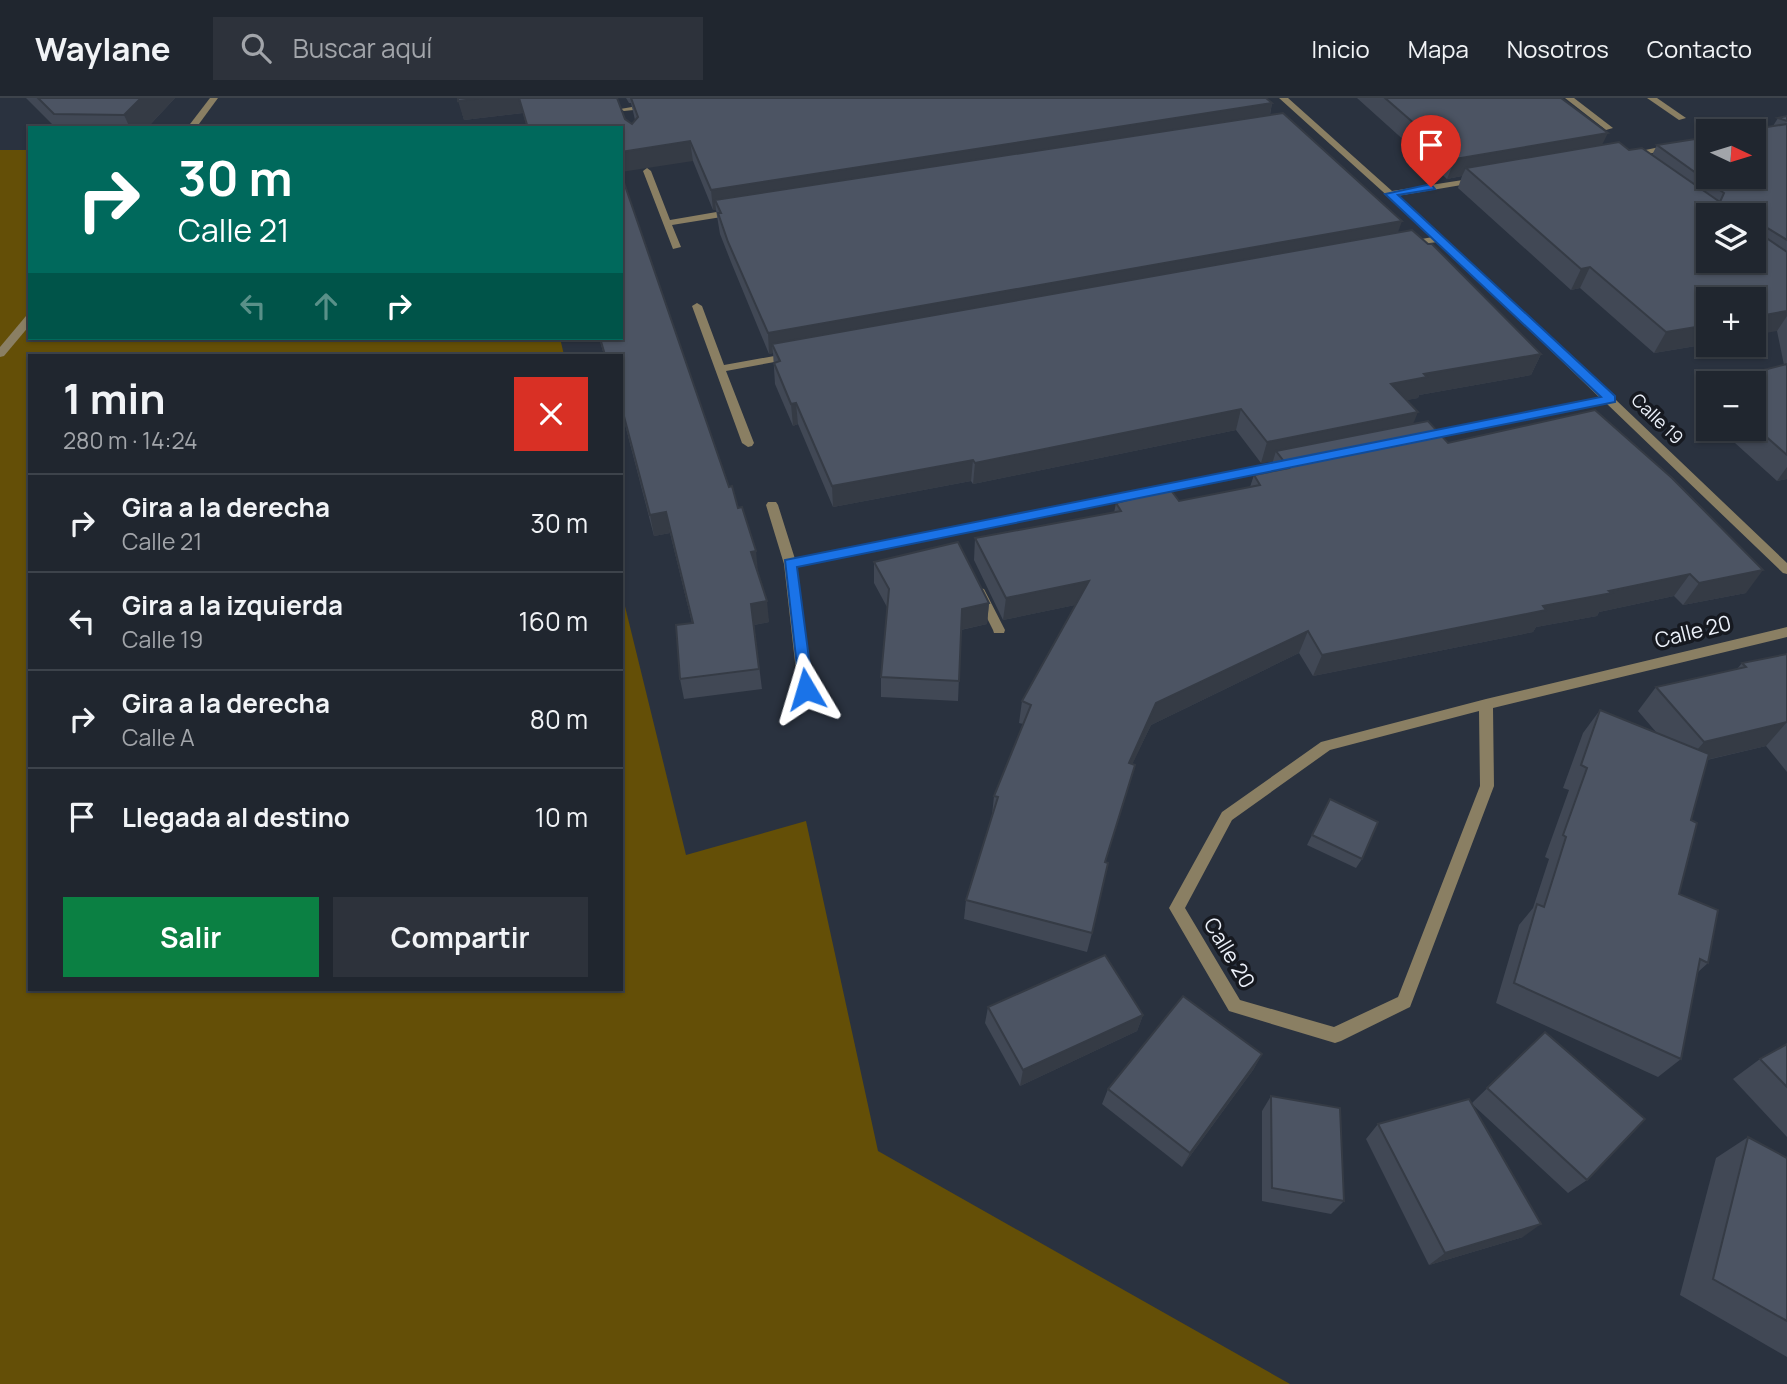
<!DOCTYPE html>
<html lang="es">
<head>
<meta charset="utf-8">
<style>
  body { margin:0; font-family:Manrope,sans-serif; background:#2d323b; color:#f1f3f6; height:100vh; display:flex; flex-direction:column; font-size:26px; white-space:nowrap }
  * { box-sizing:border-box; margin:0 }
  p { font-size:23px; color:#a2a5aa }
  .icon { flex:none; width:38px; height:38px; fill:none; stroke:currentColor; stroke-width:2; stroke-linecap:round; stroke-linejoin:round }
  .map { position:relative; flex:1; overflow:hidden }
  .drawer { position:absolute; left:28px; top:256px; width:595px; height:637px; display:flex; flex-direction:column; background:#20262f; border-radius:0px; box-shadow:0 2px 5px #0004,0 0 0 2px #3d434b }
  .drawer>* { flex:none }
  .banner { position:absolute; left:28px; top:28px; width:595px; height:214px; border-radius:0px; box-shadow:0 2px 5px #0004,0 0 0 2px #3d434b; background:#00695c; color:#fff; overflow:hidden }
  .needle { width:46px; rotate:94deg }
  .tools { position:absolute; left:1696px; top:21px; display:grid; gap:14px }
  .tools a { display:grid; place-items:center; width:70px; height:70px; border-radius:0px; background:#20262f; box-shadow:0 2px 5px #0004,0 0 0 2px #3d434b; font-size:35px }
  .pin { position:absolute; display:grid; place-items:center; width:60px; height:60px; color:#fff; margin:-72px -30px; border-radius:50% 50% 50% 0; rotate:-45deg; box-shadow:0 0 7px #0007 }
  .pin .icon { rotate:45deg }
  .me { position:absolute; width:77px; margin:-38px; rotate:353deg; stroke-linejoin:round; filter:drop-shadow(0 0 5px #0008) }
  .turn { display:flex; align-items:center; gap:24px; height:147px; padding:0 35px; font-size:32px }
  .turn .icon { width:91px; height:91px; stroke-width:2.5 }
  .turn b { display:block; font-size:49px; line-height:60px }
  .lanes { display:flex; align-items:center; height:66px; padding:0 35px; background:#0003; justify-content:center; gap:35px; direction:ltr }
  .lanes .off { opacity:.35 }
  .round { display:grid; place-items:center; flex:none; width:74px; height:74px; border-radius:0px; background:#2d323b }
  .head { display:flex; align-items:center; justify-content:space-between; height:119px; padding:0 35px }
  h1 { font-size:42px; font-weight:700; line-height:52px }
  .button { display:flex; gap:14px; margin-top:auto; padding:14px 35px }
  .button a { flex:1; height:80px; border-radius:0px; background:#0b8043; color:#fff; font-size:28px; font-weight:700; line-height:80px; text-align:center }
  .button a+a { background:#2d323b; color:#f1f3f6 }
  ul { padding:0; list-style:none }
  li { display:flex; align-items:center; gap:21px; height:98px; padding:0 35px; border-top:2px solid #3d434b }
  li div { flex:1 }
  li b { display:block; font-size:26px }
  li em { font-style:normal }
  header { display:flex; align-items:center; gap:42px; box-sizing:border-box; height:98px; padding:0 35px; background:#20262f; border-bottom:2px solid #3d434b }
  header strong { font-size:33px }
  nav { display:flex; gap:38px; margin-inline-start:auto; font-size:24px }
  .search { width:490px; height:63px; background:#2d323b; display:flex; align-items:center; gap:18px; box-sizing:border-box; padding:0 24px; border-radius:0px; color:#a2a5aa; font-size:26px }
  .map>svg:first-child { display:block }
  .green { fill:#644f07 }
  .lines { fill:none; stroke-linecap:round; stroke-linejoin:round }
  .service { fill:#8a7f63; fill-rule:evenodd }
  .minor { fill:#8a7f63; fill-rule:evenodd }
  .wall { fill:#414855 }
  .shaded-wall { fill:#353b45 }
  .building { fill:#4c5463; stroke:#353b45; stroke-width:2; fill-rule:evenodd }
  .route { fill:#1a73e8; stroke:#114b97; stroke-width:2 }
  .labels { text-anchor:middle; stroke-width:7; stroke-linejoin:round; paint-order:stroke }
  .far-street-label { font-size:18px; fill:#ebf0f9; stroke:#161920 }
  .street-label { font-size:21px; fill:#ebf0f9; stroke:#161920 }
</style>
</head>
<body>
<header>
<strong>Waylane</strong>
<div class="search"><svg class="icon" aria-label="search" viewBox="0 0 24 24"><circle cx="10" cy="10" r="6"/><path d="M15 15l6 6"/></svg>Buscar aquí</div>
<nav><a>Inicio</a><a>Mapa</a><a>Nosotros</a><a>Contacto</a></nav>
</header>
<div class="map">
<svg width="1787" height="1286" viewBox="0 0 1787 1286">
  <rect width="100%" height="100%" fill="#2a323f"/>
  <!-- green -->
  <path class="green" d="M0,52h30v188h530l4,17h-534v634h591v-399l65,265 120,-34 72,330 412,233h-1290z"/>
  <g class="lines">
    <!-- service -->
    <g class="service">
      <path d="M1565,0h9l39,30 -7,2z"/>
      <path d="M1647,0h10l29,20 -7,2z"/>
      <path d="M30,217v10l-26,31 -4,1v-10l26,-31z"/>
    </g>
    <!-- minor -->
    <g class="minor">
      <path d="M210,0h8l-22,30h-9z"/>
      <path d="M1279,0h9l104,93 90,-14 1,2 -4,3 -82,14 214,200 4,1 1,3 171,163v11l-4,-1 -177,-170 -183,38 -4,-1v-6l4,-1 177,-35 -162,-156 -34,4v-4l29,-5z"/>
      <path d="M650,6l4,2 -1,2 -29,3 -4,-2z"/>
      <path d="M1708,39v6l-78,14 -4,-3z"/>
      <path d="M647,70l4,3 19,49 64,-11 5,3 -5,3 -62,10 9,22 -8,2 -30,-78z"/>
      <path d="M697,205l5,3 22,59 67,-12 5,3 -5,3 -65,12 28,72 -2,3 -4,1 -6,-4 -50,-137z"/>
      <path d="M1289,361l6,4 -2,3 -496,101 15,122 -7,5 -7,-5 -14,-125 -18,-59 2,-3h8l2,3 17,54z"/>
      <path d="M980,490l4,1 21,41 -1,3h-10l-1,-3 -19,-38z"/>
      <path d="M1787,529v10l-294,71 1,78 -84,221 -69,34 -6,2 -106,-32 -60,-103 53,-96 99,-70 165,-43zM1479,613l1,75 -82,211 -64,30 -94,-27 -55,-92 47,-88 98,-70z"/>
    </g>
  </g>
  <!-- wall -->
  <g class="wall">
    <path d="M26,0h149l-28,30h-91z"/>
    <path d="M458,0h159l8,21 7,5 3,-4 -4,-17h-2l-3,-5h640l6,5 -2,12 128,118 143,121 -10,21 -112,20 -1,3 -12,2 7,24 35,19 298,150 -63,12 -9,-9 -75,16 -2,4 -61,11 -3,5 -220,44 -14,-23 -148,72 -19,39 3,1 -6,20 -24,77 -13,71 -5,19 -123,-33 2,-19 26,-85 2,-19 29,-72 -4,-1 3,-22 53,-96 -72,15 -29,-60 1,-22 139,-25 2,-10 63,-2 71,-14 4,-12 16,-3 3,-11 -12,2 -25,-33 -263,54 -2,-3 -138,26 -35,-83 -5,2 -18,-42 -2,-31 -4,1 -38,-92 -11,-28 -4,-24h-3l-20,-49 -72,-33h-94l-4,-15 -59,7z"/>
    <path d="M1357,0h204l41,47 50,10 5,-10 116,-19 5,-8 9,-2v363l-10,2 -42,-38 7,-10 -4,-4h16v-46h-35l2,-2 63,-16 -7,-34 -69,-32v45l-54,9 -74,-65 -9,2 -113,-102 4,-12 -15,3z"/>
    <path d="M599,240h22l108,149 9,21 20,64 11,50 -15,3 8,64 -78,10 -4,-20 12,-56 -22,-90 -16,3 -33,-127v-54h-17z"/>
    <path d="M874,464l115,41 -2,21 -26,6 -3,71 -77,-4v-20l6,-70 -13,-24z"/>
    <path d="M1787,556v118l-21,-26 -59,14 -16,60 -12,74 29,69 -10,9 -17,87 -23,18 -162,-74 23,-78 14,-17 16,-49 -4,-2 24,-67 -6,-2 20,-55 17,-23 56,22 -18,-21 18,-24 81,-18 5,-6z"/>
    <path d="M1330,701l32,60 -6,9 -49,-23z"/>
    <path d="M988,909l155,8 -6,16 -117,55 -35,-63z"/>
    <path d="M1545,934l42,148 -19,13 -96,-89 51,133 -94,28 -63,-126 12,-15 94,-21z"/>
    <path d="M1787,946v93l-54,-58 27,-20z"/>
    <path d="M1262,956l-9,16 -71,97 -80,-63 6,-15z"/>
    <path d="M1271,998l73,105 -13,13 -69,-13v-90z"/>
    <path d="M1748,1039l39,21v199l-107,-62 36,-137z"/>
  </g>
  <!-- shaded-wall -->
  <g class="shaded-wall">
    <path d="M141,0h34l-28,30h-17l-6,-13z"/>
    <path d="M482,0h37l4,15 -59,7 -6,-19z"/>
    <path d="M1272,5l-4,20 -553,77 1,10h-3l-2,-20z"/>
    <path d="M1608,35l-10,20 -132,15 -4,8 -15,3 8,-20z"/>
    <path d="M690,43l3,20 -72,11v-20z"/>
    <path d="M1402,123l-7,20 -623,103 1,9 -4,1 -1,-21z"/>
    <path d="M1590,169l-10,21 -9,2 10,-21z"/>
    <path d="M1787,213v5l-10,15 -23,4v-18z"/>
    <path d="M1708,227v19l-54,9 12,-21z"/>
    <path d="M1541,256l-10,21 -112,20 -1,3 -35,7 8,-21 33,-10z"/>
    <path d="M796,305l2,21 -5,2 -2,-22z"/>
    <path d="M1241,311l-5,21 -263,54 2,-21z"/>
    <path d="M1418,314l-9,22 -133,17 -3,10 -12,2 6,-21z"/>
    <path d="M973,362l-2,21 -138,26 -1,-21z"/>
    <path d="M1787,369v12l-10,2z"/>
    <path d="M666,414l4,21 -16,3 -4,-21z"/>
    <path d="M756,453l2,21 -4,1 -3,-21z"/>
    <path d="M1763,472l-17,23 -63,12 16,-22z"/>
    <path d="M1690,476l-16,22 -75,16 -2,4 -61,11 -3,5 -220,44 9,-21z"/>
    <path d="M1089,483l-4,22 -82,17 3,-22z"/>
    <path d="M767,503l2,21 -15,3 8,64 -11,-85z"/>
    <path d="M989,505l-2,21 -27,6 2,-21z"/>
    <path d="M1308,533l-9,22 -148,72 -28,59 6,-21 27,-60z"/>
    <path d="M1787,624l-21,24 -82,19 20,-23z"/>
    <path d="M1143,917l-6,16 -117,55 3,-16z"/>
    <path d="M1262,956l-9,16 -71,97 8,-14z"/>
    <path d="M1541,1126l-18,13 -94,28 16,-12z"/>
  </g>
  <!-- building -->
  <g class="building">
    <path d="M38,0h103l-17,17 -70,-1z"/>
    <path d="M458,0h24l-24,3z"/>
    <path d="M519,0h98l8,21 7,5 6,-7 -7,-19h635l6,5 -561,87 -21,-49 -69,11v-24h-93z"/>
    <path d="M1385,0h176l47,35 -153,26z"/>
    <path d="M1283,15l119,108 -634,112 -40,-91 -10,-29h3l-6,-13z"/>
    <path d="M1787,18v5l-9,-3z"/>
    <path d="M1787,26v116l-23,-14 1,11 22,15v59l-33,6v-18h-46v26l-42,7 -76,-65 -9,2 -115,-101 153,-26 10,8 13,-2 78,54 4,-9 -67,-48 51,-8v40h46v-46h-13zM1708,117h46v46h-46z"/>
    <path d="M621,76l108,313 3,-1 6,22 4,-1 14,44 -5,1 16,49 -16,3 8,65 -79,10 -4,-54 17,-2 -27,-111 -16,3 -29,-110v-50h-16l-5,-17h21z"/>
    <path d="M1412,132l16,14h4l109,110 -117,20 3,3 -36,7 27,28 -151,30 -26,-33 -266,54 -2,-3 -141,26 -36,-83 -5,1 -17,-41 6,-2 -8,-17z"/>
    <path d="M1787,266v91l-33,-29v-5l11,-2 -11,-10v-26h-30l-3,-2z"/>
    <path d="M1595,312l77,68 91,92 -64,13 -9,-9 -81,17 3,2 -69,13 3,4 -224,45 -14,-24 -152,72 -27,60 6,2 -30,97 3,1 -16,70 -126,-33 32,-103 -4,-1 37,-91 -9,-4 67,-120 -83,17 -31,-60 146,-27 -5,-8 54,-14 9,12 81,-16 -6,-10 35,-7 -13,-17 152,-30 20,22z"/>
    <path d="M958,444l31,61 -27,6 -3,72 -78,-4 8,-88 -15,-27z"/>
    <path d="M1787,556v68l-83,20 -48,-55 90,-20 -4,-4z"/>
    <path d="M1600,612l109,44 -18,66 6,3 -18,71 39,16 -10,53 -8,-4 -19,100 -167,-76 23,-79 7,3 22,-70 -3,-2 24,-67 -6,-3z"/>
    <path d="M1330,701l48,23 -16,37 -50,-24z"/>
    <path d="M1105,857l38,60 -120,55 -35,-63z"/>
    <path d="M1183,898l79,58 -72,99 -82,-64z"/>
    <path d="M1545,934l100,87 -58,61 -100,-92z"/>
    <path d="M1787,946v43l-27,-28z"/>
    <path d="M1271,998l69,12 4,93 -72,-13z"/>
    <path d="M1469,1001l72,125 -96,29 -67,-129z"/>
    <path d="M1748,1039l39,21v163l-74,-42z"/>
  </g>
  <!-- route -->
  <path class="route" d="M1431,86l4,5 -37,6 217,201v6l-818,165 16,122 -2,4h-11l-15,-133 816,-163 -216,-203z"/>
  <g class="labels">
    <!-- far-street labels -->
    <g class="far-street-label">
      <text transform="translate(1657 321) rotate(44)" y="6">Calle 19</text>
    </g>
    <!-- street labels -->
    <g class="street-label">
      <text transform="translate(1693 534) rotate(-14)" y="7">Calle 20</text>
      <text transform="translate(1229 855) rotate(59)" y="7">Calle 20</text>
    </g>
  </g>
</svg>
<div class="tools">
<a><svg class="needle" viewBox="-14 -14 28 28"><path d="M0-13l5 13h-10z" fill="#e53935"/><path d="M0 13l5-13h-10z" fill="#a2a5aa"/></svg></a>
<a><svg class="icon" aria-label="layers" viewBox="0 0 24 24"><path d="M12 4l9 5-9 5-9-5zM3 14l9 5 9-5"/></svg></a>
<a>+</a>
<a>−</a>
</div>
<div class="pin" style="left:1431px;top:89px;background:#d93025"><svg class="icon" aria-label="arrive" viewBox="0 0 24 24"><path d="M6 21V4h12l-3 4 3 4H6"/></svg></div>
<svg class="me" style="left:806px;top:591px" viewBox="-20 -20 40 40"><path d="M0-17L14 15 0 8-14 15z" fill="#1a73e8" stroke="#fff" stroke-width="4"/></svg>
<div class="banner">
<div class="turn"><svg class="icon" aria-label="right" viewBox="0 0 24 24"><path d="M7 20v-9h11M14 6l5 5-5 5"/></svg><div><b>30 m</b>Calle 21</div></div>
<div class="lanes"><svg class="icon off" aria-label="left" viewBox="0 0 24 24"><path d="M17 20v-9H6M10 6l-5 5 5 5"/></svg><svg class="icon off" aria-label="ahead" viewBox="0 0 24 24"><path d="M12 20V5M6 11l6-6 6 6"/></svg><svg class="icon" aria-label="right" viewBox="0 0 24 24"><path d="M7 20v-9h11M14 6l5 5-5 5"/></svg></div>
</div>
<section class="drawer">
<div class="head"><div><h1>1 min</h1><p>280 m · 14:24</p></div><a class="round" style="background:#d93025;color:#fff"><svg class="icon" aria-label="close" viewBox="0 0 24 24"><path d="M6 6l12 12M18 6L6 18"/></svg></a></div>
<ul>
<li><svg class="icon" aria-label="right" viewBox="0 0 24 24"><path d="M7 20v-9h11M14 6l5 5-5 5"/></svg><div><b>Gira a la derecha</b><p>Calle 21</p></div><em>30 m</em></li>
<li><svg class="icon" aria-label="left" viewBox="0 0 24 24"><path d="M17 20v-9H6M10 6l-5 5 5 5"/></svg><div><b>Gira a la izquierda</b><p>Calle 19</p></div><em>160 m</em></li>
<li><svg class="icon" aria-label="right" viewBox="0 0 24 24"><path d="M7 20v-9h11M14 6l5 5-5 5"/></svg><div><b>Gira a la derecha</b><p>Calle A</p></div><em>80 m</em></li>
<li><svg class="icon" aria-label="arrive" viewBox="0 0 24 24"><path d="M6 21V4h12l-3 4 3 4H6"/></svg><div><b>Llegada al destino</b></div><em>10 m</em></li>
</ul>
<div class="button"><a>Salir</a><a>Compartir</a></div>
</section>
</div>
</body>
</html>
